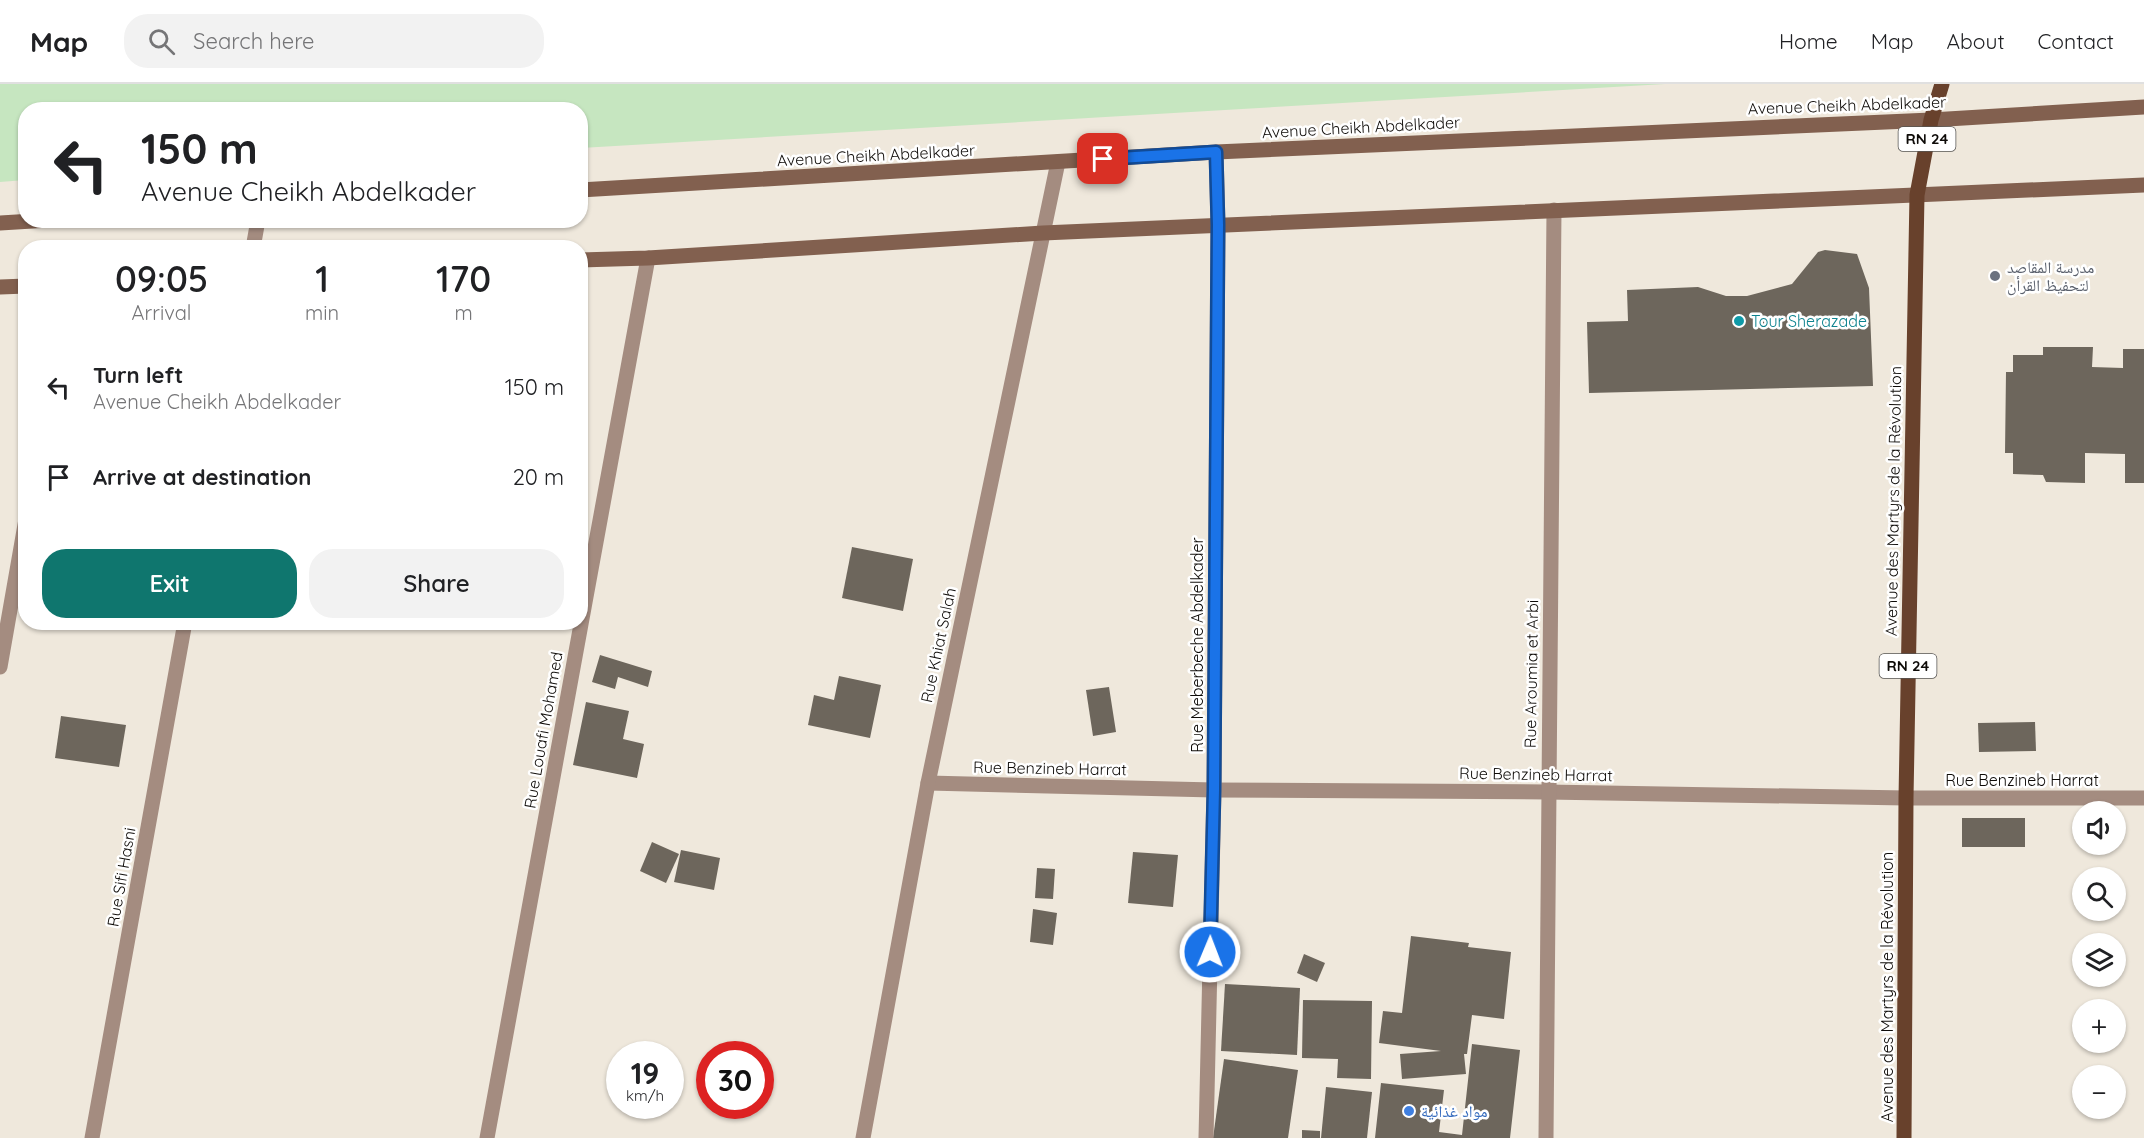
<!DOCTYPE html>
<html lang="en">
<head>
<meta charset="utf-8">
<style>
  body { margin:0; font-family:Quicksand,"Noto Naskh Arabic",sans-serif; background:#f2f2f2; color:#202124; height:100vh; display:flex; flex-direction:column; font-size:22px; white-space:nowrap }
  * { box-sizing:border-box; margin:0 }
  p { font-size:20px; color:#757577 }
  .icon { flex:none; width:33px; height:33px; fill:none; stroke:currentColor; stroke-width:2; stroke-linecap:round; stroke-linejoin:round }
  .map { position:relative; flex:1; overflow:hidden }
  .details { position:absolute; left:18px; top:156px; width:570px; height:390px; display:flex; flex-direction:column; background:#fff; border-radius:24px; box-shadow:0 2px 4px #0004 }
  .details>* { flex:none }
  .top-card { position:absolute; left:18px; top:18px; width:570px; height:126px; border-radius:24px; box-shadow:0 2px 4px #0004; background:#fff; color:#202124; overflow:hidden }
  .buttons { position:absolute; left:2072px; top:717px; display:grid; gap:12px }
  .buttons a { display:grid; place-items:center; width:54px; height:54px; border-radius:50%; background:#fff; box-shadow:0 2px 4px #0004; font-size:30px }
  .speed { position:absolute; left:606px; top:957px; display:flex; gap:12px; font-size:30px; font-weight:700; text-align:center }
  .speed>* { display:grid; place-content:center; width:78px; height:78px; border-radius:50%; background:#fff; box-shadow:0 2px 4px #0004; line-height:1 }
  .speed small { font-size:15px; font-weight:400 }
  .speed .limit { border:9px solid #d22; background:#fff; color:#111 }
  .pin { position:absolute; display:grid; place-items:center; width:51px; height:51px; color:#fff; margin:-26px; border-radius:12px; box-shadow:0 3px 9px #0006 }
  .me { position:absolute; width:66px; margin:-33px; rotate:1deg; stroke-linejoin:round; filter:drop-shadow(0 0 4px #0008) }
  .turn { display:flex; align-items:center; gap:21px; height:126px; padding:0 24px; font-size:27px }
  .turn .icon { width:78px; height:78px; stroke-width:2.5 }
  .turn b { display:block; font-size:42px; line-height:51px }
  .eta { display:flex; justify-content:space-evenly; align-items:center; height:102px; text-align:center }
  .eta b { font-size:36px; font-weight:600; line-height:42px }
  .button { display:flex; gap:12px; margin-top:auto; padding:12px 24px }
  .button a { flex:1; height:69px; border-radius:24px; background:#0f766e; color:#fff; font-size:24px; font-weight:600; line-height:69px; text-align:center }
  .button a+a { background:#f2f2f2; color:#202124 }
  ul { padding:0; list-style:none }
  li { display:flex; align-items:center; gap:18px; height:90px; padding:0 24px }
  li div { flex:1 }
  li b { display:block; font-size:22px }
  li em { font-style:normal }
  header { display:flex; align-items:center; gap:36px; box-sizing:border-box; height:84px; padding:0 30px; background:#fff; border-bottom:2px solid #e0e0e0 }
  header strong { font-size:28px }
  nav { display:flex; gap:33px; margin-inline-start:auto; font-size:21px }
  .search { width:420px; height:54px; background:#f2f2f2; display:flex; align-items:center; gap:15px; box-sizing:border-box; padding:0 21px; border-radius:24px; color:#757577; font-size:22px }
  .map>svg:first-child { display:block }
  .green { fill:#c6e6c0 }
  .building { fill:#6d665c }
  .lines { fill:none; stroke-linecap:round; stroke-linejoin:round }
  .street { stroke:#a48c80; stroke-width:15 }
  .secondary { stroke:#82604f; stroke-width:15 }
  .primary { stroke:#68412c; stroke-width:15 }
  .route-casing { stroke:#114b97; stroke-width:15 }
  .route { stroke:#1a73e8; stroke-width:10 }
  .worship-dot { fill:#6b7280; stroke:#fff; stroke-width:2 }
  .culture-dot { fill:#0f9aa8; stroke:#fff; stroke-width:2 }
  .shop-dot { fill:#3f7fe0; stroke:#fff; stroke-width:2 }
  .labels { text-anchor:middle; stroke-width:5; stroke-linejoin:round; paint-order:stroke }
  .shield { fill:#fff; stroke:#565452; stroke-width:1.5 }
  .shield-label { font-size:15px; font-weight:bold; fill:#0e0b08 }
  .street-label { font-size:16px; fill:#0e0b08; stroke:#fff }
  .worship-label { font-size:16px; fill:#5b616d; stroke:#fff; text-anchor:start }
  .culture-label { font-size:16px; fill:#0d838f; stroke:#fff; text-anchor:start }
  .shop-label { font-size:16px; fill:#366cbe; stroke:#fff; text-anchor:start }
</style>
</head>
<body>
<header>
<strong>Map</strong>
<div class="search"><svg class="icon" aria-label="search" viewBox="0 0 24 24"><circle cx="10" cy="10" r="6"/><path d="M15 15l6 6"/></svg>Search here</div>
<nav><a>Home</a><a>Map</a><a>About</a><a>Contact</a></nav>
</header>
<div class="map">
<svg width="2144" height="1054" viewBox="0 0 2144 1054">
  <rect width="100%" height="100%" fill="#efe8dc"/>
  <!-- green -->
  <path class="green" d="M0,0h1665l-1084,64 -1,-38h-554l-1,70 -25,2z"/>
  <!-- building -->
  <g class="building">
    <path d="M1825,166l32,4 12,34 4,98 -284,7 -2,-71 41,-1 -1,-31 71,-3 28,9h21l45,-12 26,-32z"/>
    <path d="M2043,263h50l-1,20 31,1v-19h21v134h-19v-29l-40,-1v30l-39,-1 -3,-7 -30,-1v-21h-8l1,-81h7v-17h30z"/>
    <path d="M852,463l61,12 -10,52 -61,-13z"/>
    <path d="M600,571l52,16 -4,16 -30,-10 -3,12 -23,-7z"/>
    <path d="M839,592l42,9 -11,53 -62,-13 6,-30 20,5z"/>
    <path d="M1109,603l7,45 -23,4 -7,-46z"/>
    <path d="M586,618l43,9 -6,28 21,5 -7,34 -64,-13z"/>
    <path d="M61,632l65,9 -7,42 -64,-9z"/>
    <path d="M2035,638l1,29 -57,1 -1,-29z"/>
    <rect x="1962" y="734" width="63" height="29"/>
    <path d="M652,758l27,12 -13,29 -26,-12z"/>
    <path d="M681,766l39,8 -6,32 -40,-8z"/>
    <path d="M1133,768l45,3 -5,52 -45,-4z"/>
    <path d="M1037,784l18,1 -2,30 -18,-1z"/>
    <path d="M1033,825l24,4 -4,32 -23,-3z"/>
    <path d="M1411,852l58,7 -1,4 43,5 -7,67 -32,-4 -5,39h-3l2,20 -64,5 -2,-25 41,-3 -62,-8 4,-32 19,2z"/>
    <path d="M1304,870l21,9 -8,19 -20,-9z"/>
    <path d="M1225,900l75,4 -3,67 -76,-4z"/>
    <path d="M1303,916l69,1 -1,78 -34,-1 1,-19 -36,-1z"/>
    <path d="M1472,960l48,6 -10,88h-135l6,-55 63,7 -5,42 23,3z"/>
    <path d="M1224,975l74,11 -10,68h-75z"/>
    <path d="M1326,1003l46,5 -5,46h-46z"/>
    <path d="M1302,1046l18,1v7h-18z"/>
  </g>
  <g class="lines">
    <!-- street -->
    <g class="street">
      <path d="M253,164l5,-28"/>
      <path d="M0,583l26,-148"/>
      <path d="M928,699l286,7 333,2 359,6h238"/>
      <path d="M92,1054l93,-516"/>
      <path d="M487,1054l161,-880"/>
      <path d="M863,1054l65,-355 130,-621"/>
      <path d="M1206,1054l8,-348 4,-565 -2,-73"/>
      <path d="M1546,1054l8,-928"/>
    </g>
    <!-- secondary -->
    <g class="secondary">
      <path d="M580,106l636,-38 715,-32 213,-13"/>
      <path d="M0,139l49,-3"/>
      <path d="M580,176l68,-2 395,-25 1101,-48"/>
      <path d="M0,203l26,-1"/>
    </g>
    <!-- primary -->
    <path class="primary" d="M1904,1054l2,-340 11,-603 14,-75 11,-36"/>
  </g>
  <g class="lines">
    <!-- route casing -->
    <g class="route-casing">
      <path id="route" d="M1103,75l113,-7 2,73 -4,565 -4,162"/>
    </g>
    <!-- route -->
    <use href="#route" class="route"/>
  </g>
  <!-- markers -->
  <circle class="worship-dot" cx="1995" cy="192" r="6"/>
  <circle class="culture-dot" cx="1739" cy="237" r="6"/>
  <circle class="shop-dot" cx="1409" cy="1027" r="6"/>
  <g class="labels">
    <!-- shield labels -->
    <g class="shield">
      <rect x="1898.5" y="43" width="57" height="24" rx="4.5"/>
      <rect x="1879.5" y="570" width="57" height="24" rx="4.5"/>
    </g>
    <g class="shield-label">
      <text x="1927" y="60">RN 24</text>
      <text x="1908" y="587">RN 24</text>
    </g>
    <!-- street labels -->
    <g class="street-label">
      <text transform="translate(1847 21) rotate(-2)" y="6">Avenue Cheikh Abdelkader</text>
      <text transform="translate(1361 43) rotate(-3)" y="6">Avenue Cheikh Abdelkader</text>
      <text transform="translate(876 71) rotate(-3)" y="6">Avenue Cheikh Abdelkader</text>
      <text transform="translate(1893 417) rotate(-89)" y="6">Avenue des Martyrs de la Révolution</text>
      <text transform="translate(938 561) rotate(-78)" y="6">Rue Khiat Salah</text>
      <text transform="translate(1197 561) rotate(-90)" y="6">Rue Meberbeche Abdelkader</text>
      <text transform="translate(1531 590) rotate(-89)" y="6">Rue Aroumia et Arbi</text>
      <text transform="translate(543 646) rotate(-80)" y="6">Rue Louafi Mohamed</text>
      <text transform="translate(1050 684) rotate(1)" y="6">Rue Benzineb Harrat</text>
      <text transform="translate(1536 690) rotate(1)" y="6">Rue Benzineb Harrat</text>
      <text x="2022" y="702">Rue Benzineb Harrat</text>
      <text transform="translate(121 793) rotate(-80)" y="6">Rue Sifi Hasni</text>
      <text transform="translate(1887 903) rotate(-90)" y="6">Avenue des Martyrs de la Révolution</text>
    </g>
    <!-- worship labels -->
    <g class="worship-label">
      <text x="2007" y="189">مدرسة المقاصد<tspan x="2007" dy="18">لتحفيظ القرأن</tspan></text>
    </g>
    <!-- culture labels -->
    <g class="culture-label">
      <text x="1751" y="243">Tour Sherazade</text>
    </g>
    <!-- shop labels -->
    <g class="shop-label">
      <text x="1421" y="1033">مواد غذائية</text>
    </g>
  </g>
</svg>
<div class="buttons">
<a><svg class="icon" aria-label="sound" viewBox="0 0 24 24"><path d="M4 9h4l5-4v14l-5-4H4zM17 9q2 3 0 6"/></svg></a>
<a><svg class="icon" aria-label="search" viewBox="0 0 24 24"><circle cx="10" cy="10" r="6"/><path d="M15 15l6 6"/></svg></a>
<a><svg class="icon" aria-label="layers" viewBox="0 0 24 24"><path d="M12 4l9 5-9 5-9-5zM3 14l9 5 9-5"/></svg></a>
<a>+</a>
<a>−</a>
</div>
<div class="speed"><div>19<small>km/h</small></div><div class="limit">30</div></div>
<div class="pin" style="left:1103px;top:75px;background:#d93025"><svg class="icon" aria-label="arrive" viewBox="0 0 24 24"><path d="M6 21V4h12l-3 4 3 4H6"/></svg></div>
<svg class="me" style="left:1210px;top:868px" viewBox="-20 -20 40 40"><circle r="17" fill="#1a73e8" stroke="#fff" stroke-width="3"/><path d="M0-11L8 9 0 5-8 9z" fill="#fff"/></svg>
<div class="top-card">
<div class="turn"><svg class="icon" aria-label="left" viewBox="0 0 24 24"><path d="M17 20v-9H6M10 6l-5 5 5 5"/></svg><div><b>150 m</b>Avenue Cheikh Abdelkader</div></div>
</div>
<section class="details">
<div class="eta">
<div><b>09:05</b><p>Arrival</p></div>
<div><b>1</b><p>min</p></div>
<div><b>170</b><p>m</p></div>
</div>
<ul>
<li><svg class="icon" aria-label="left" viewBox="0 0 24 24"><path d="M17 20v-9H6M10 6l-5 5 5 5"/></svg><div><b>Turn left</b><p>Avenue Cheikh Abdelkader</p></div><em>150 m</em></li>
<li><svg class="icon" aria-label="arrive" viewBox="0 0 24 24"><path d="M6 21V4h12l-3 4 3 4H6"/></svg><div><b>Arrive at destination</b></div><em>20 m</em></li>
</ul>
<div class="button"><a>Exit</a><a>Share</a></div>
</section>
</div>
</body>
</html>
